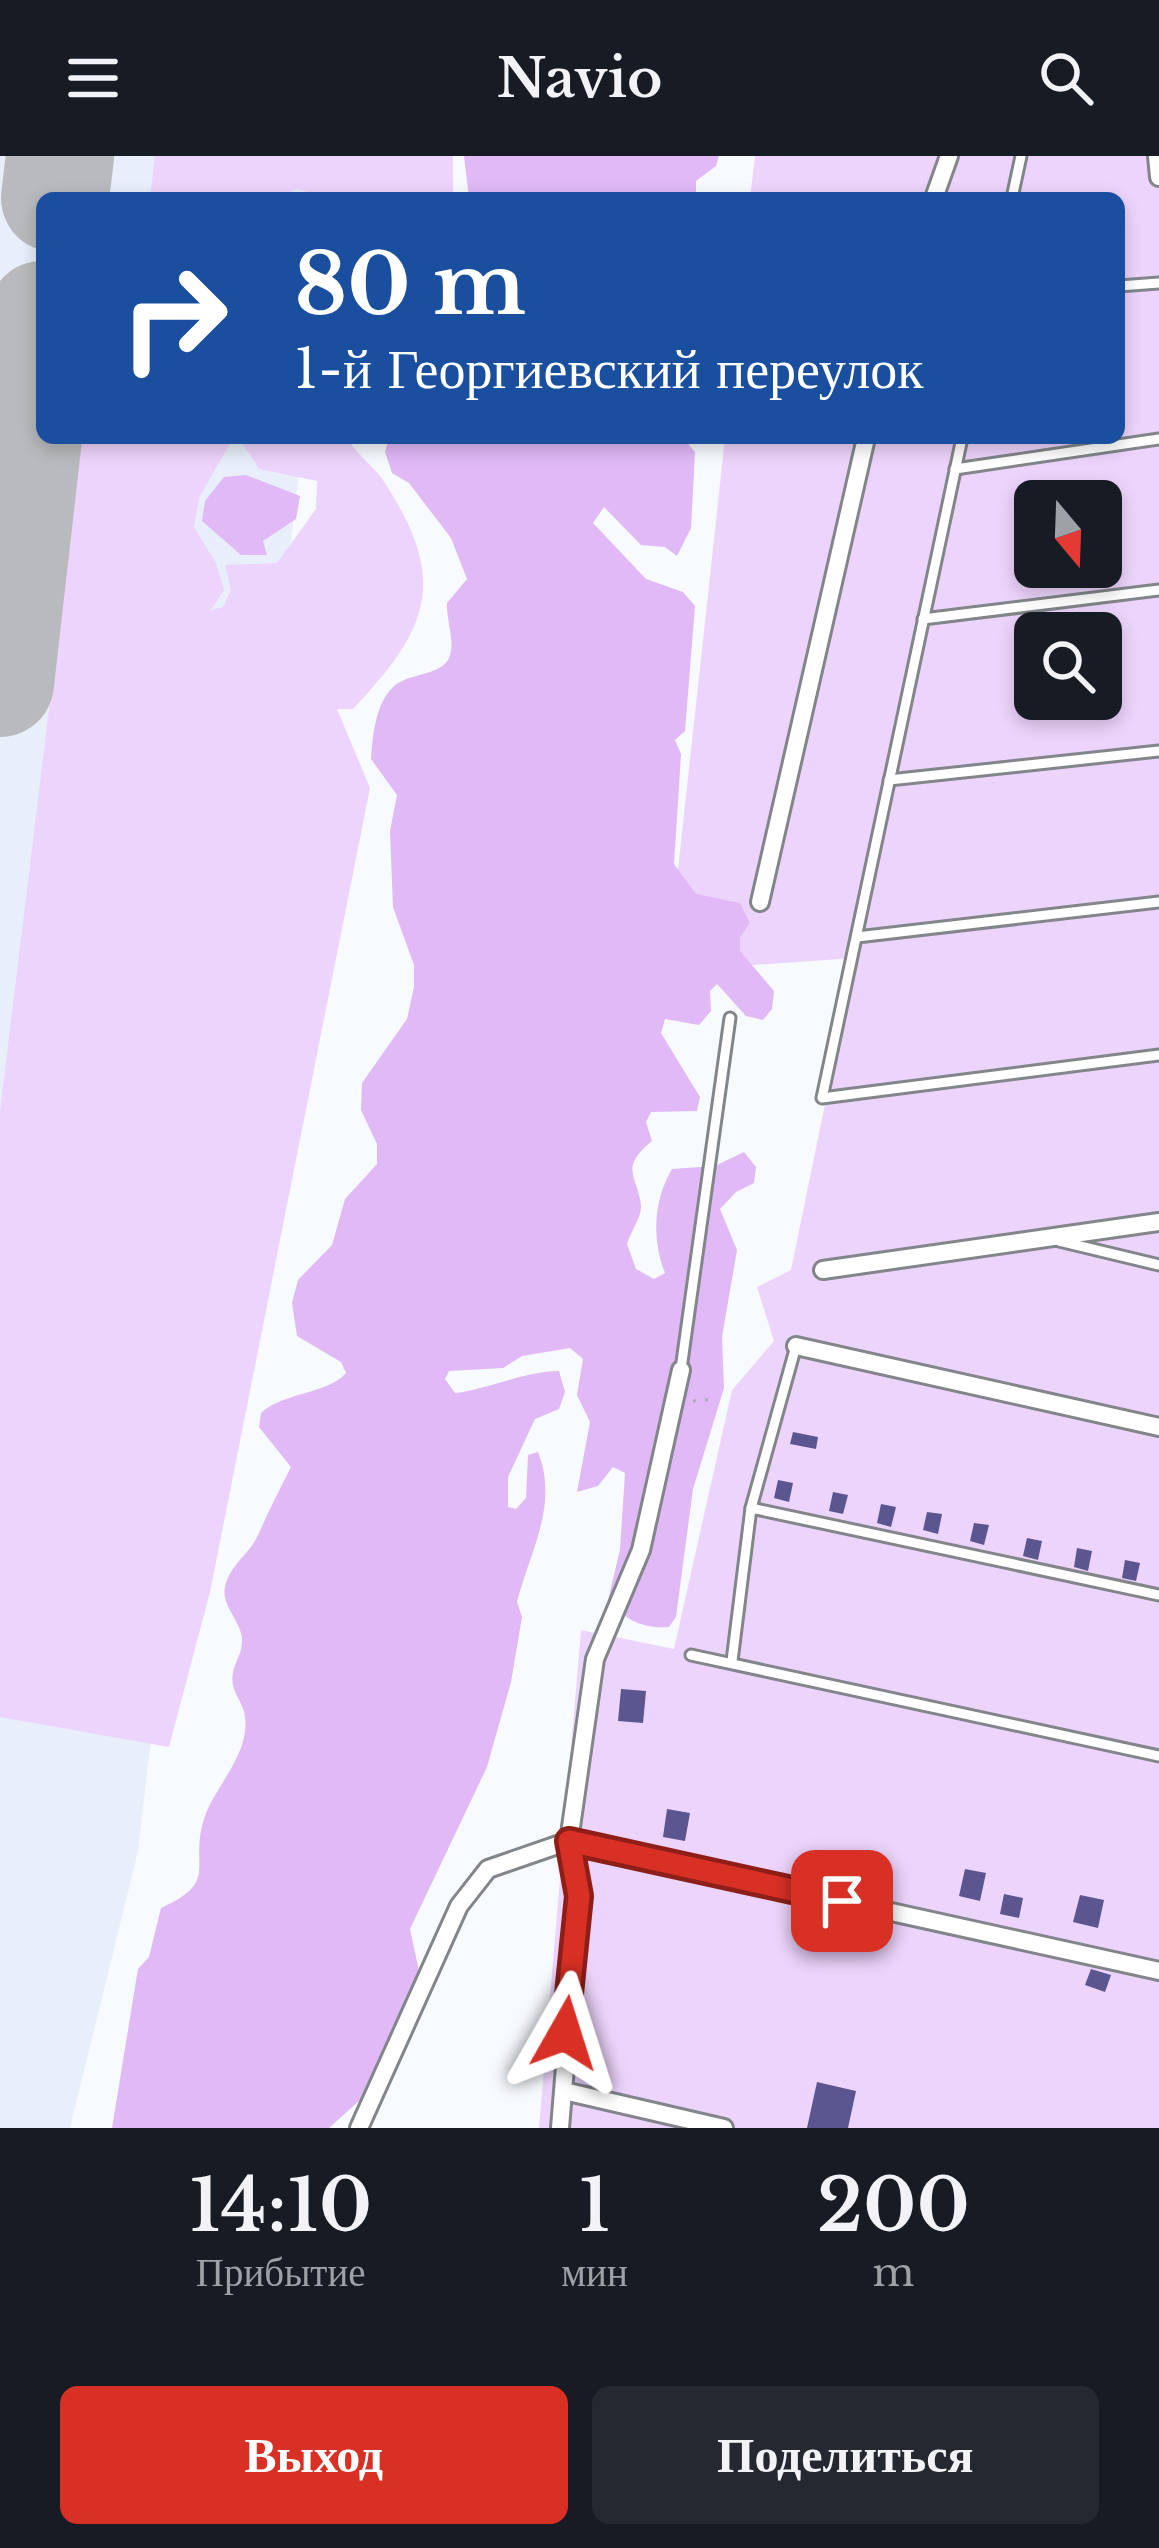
<!DOCTYPE html>
<html lang="ru">
<head>
<meta charset="utf-8">
<style>
  body { margin:0; font-family:"Libre Baskerville",serif; background:#242831; color:#f1f3f6; height:100vh; display:flex; flex-direction:column; font-size:45px; white-space:nowrap }
  * { box-sizing:border-box; margin:0 }
  p { font-size:39px; color:#9ea1a6 }
  .icon { flex:none; width:66px; height:66px; fill:none; stroke:currentColor; stroke-width:2; stroke-linecap:round; stroke-linejoin:round }
  .map { position:relative; height:1972px; overflow:hidden }
  .panel { display:flex; flex-direction:column; background:#171b24; flex:1 }
  .panel>* { flex:none }
  .guide { position:absolute; left:36px; top:36px; width:1089px; height:252px; border-radius:18px; box-shadow:0 6px 18px #0003; background:#1a4fa0; color:#fff; overflow:hidden }
  .needle { width:78px; rotate:161deg }
  .fabs { position:absolute; left:1014px; top:324px; display:grid; gap:24px }
  .fabs a { display:grid; place-items:center; width:108px; height:108px; border-radius:18px; background:#171b24; box-shadow:0 6px 18px #0003; font-size:60px }
  .pin { position:absolute; display:grid; place-items:center; width:102px; height:102px; color:#fff; margin:-51px; border-radius:24px; box-shadow:0 6px 18px #0006 }
  .me { position:absolute; width:132px; margin:-66px; rotate:6deg; stroke-linejoin:round; filter:drop-shadow(0 0 9px #0008) }
  .turn { display:flex; align-items:center; gap:42px; height:252px; padding:0 60px; font-size:54px }
  .turn .icon { width:156px; height:156px; stroke-width:2.5 }
  .turn b { display:block; font-size:84px; line-height:102px }
  .eta { display:flex; justify-content:space-evenly; align-items:center; height:204px; text-align:center }
  .eta b { font-size:72px; font-weight:600; line-height:84px }
  .button { display:flex; gap:24px; margin-top:auto; padding:24px 60px }
  .button a { flex:1; height:138px; border-radius:18px; background:#d93025; color:#fff; font-size:48px; font-weight:600; line-height:138px; text-align:center }
  .button a+a { background:#242831; color:#f1f3f6 }
  header { display:flex; justify-content:space-between; align-items:center; height:156px; padding:0 60px; background:#171b24; font-size:54px; font-weight:600 }
  .map>svg:first-child { display:block }
  .built { fill:#e8effa }
  .green { fill:#edd4fc; fill-rule:evenodd }
  .forest { fill:#e0b9f6 }
  .lines { fill:none; stroke-linecap:round; stroke-linejoin:round }
  .taxiway { stroke:#b8babd; stroke-width:45 }
  .runway { stroke:#b8babd; stroke-width:108 }
  .building { fill:#5b5590 }
  .lane-casing { stroke:#828589; stroke-width:15 }
  .street-casing { stroke:#828589; stroke-width:22 }
  .path { stroke:#abadb0; stroke-width:3; stroke-dasharray:3 9; stroke-linecap:butt }
  .lane { stroke:#fff; stroke-width:9 }
  .street { stroke:#fff; stroke-width:16 }
  .route-casing { stroke:#8d1f18; stroke-width:30 }
  .route { stroke:#d93025; stroke-width:21 }
</style>
</head>
<body>
<header><svg class="icon" aria-label="menu" viewBox="0 0 24 24"><path d="M4 6h16M4 12h16M4 18h16"/></svg>Navio<svg class="icon" aria-label="search" viewBox="0 0 24 24"><circle cx="10" cy="10" r="6"/><path d="M15 15l6 6"/></svg></header>
<div class="map">
<svg width="1159" height="1972" viewBox="0 0 1159 1972">
  <rect width="100%" height="100%" fill="#f7fafe"/>
  <!-- built -->
  <path class="built" d="M0,0h336l-5,42h-289v240h261l-165,1413 -68,277h-70z"/>
  <!-- green -->
  <g class="green">
    <path d="M155,0h298v40l-126,2 -29,-9 -27,9h-121z"/>
    <path d="M755,0h404v1972h-620l42,-498 93,19 58,-259 42,-49 -17,-54 34,-17 64,-312 -188,13 58,-533h394v-240h-369zM1035,345h66v66h-66zM1035,477h66v66h-66z"/>
    <path d="M82,282h151l-34,60 -5,29 22,36 8,27 -13,20 12,-3 8,-17 -6,-25 52,-2 39,-54 1,-28 -58,-12 -20,-31h108c10,17 25,26 36,42 66,100 47,148 -30,229h-16l33,79 -160,804 -41,155 -169,-30v-606z"/>
  </g>
  <!-- forest -->
  <g class="forest">
    <path d="M464,0h255l-3,10 -20,15v17h-227z"/>
    <path d="M389,282h294l12,14 -4,76 -14,28 -12,-9 -24,-2 -37,-38 -11,16 53,56 37,13 12,14 -10,125 -10,9 6,14 -7,110 22,30 44,9 10,20 -10,14v14l34,40 -2,18 -9,11 -17,-4 -29,-32 -7,7 1,20 -12,14 -34,-6 -4,14 39,64 -3,14 -46,1 -5,10 6,19c-34,28 -14,35 -11,65 1,10 -11,27 -14,38l9,25 18,10 11,-6c-13,-33 -12,-72 7,-104l43,-3 29,-14 12,15 -2,16 -18,9 -16,17 17,41 -15,87 2,51 -31,101 -17,128 -7,10c-27,2 -43,-7 -61,-27l12,-50 5,-77 -12,-6 -15,19 -21,6 13,-70 -13,-27 6,-36 -13,-11 -48,8 -19,12 -54,3 -4,8 10,14c34,-4 70,-22 104,-22l6,21 -6,17 -24,10 -27,58v30l8,2 10,-11 2,-43 10,-3c21,53 -8,99 -21,150l5,15 -11,65 -24,85 -77,162 9,42 -59,129 -31,28h-217l26,-159 11,-12 12,-49c59,-27 28,-40 43,-89 10,-32 46,-64 41,-102 -1,-15 -16,-26 -12,-44 2,-12 10,-20 9,-35 -2,-18 -21,-33 -17,-51 5,-23 26,-34 34,-54 10,-23 21,-44 32,-66l-32,-40 2,-14c23,-21 67,-19 85,-40l-5,-11 -44,-26 -5,-33 6,-23 34,-35 13,-46 32,-35v-20l-16,-34 1,-27 45,-64 7,-32v-22l-21,-58 -3,-76 7,-36 -26,-36c2,-24 4,-54 22,-72 14,-14 48,-11 56,-29 7,-15 -3,-38 -2,-55l20,-24 -16,-41 -42,-55 -17,-10 -7,-21z"/>
    <path d="M246,319l54,21 -4,23 -33,22 4,14h-26l-39,-34 3,-20 19,-24z"/>
  </g>
  <g class="lines">
    <!-- taxiway -->
    <path class="taxiway" d="M0,491l6,-10"/>
    <!-- runway -->
    <g class="runway">
      <path d="M55,42l5,-42"/>
      <path d="M0,527l42,-368"/>
    </g>
  </g>
  <!-- building -->
  <g class="building">
    <path d="M793,1276l25,5 -2,12 -26,-5z"/>
    <path d="M778,1324l15,3 -4,19 -15,-4z"/>
    <path d="M833,1336l15,3 -5,19 -14,-3z"/>
    <path d="M881,1348l15,3 -5,20 -14,-4z"/>
    <path d="M927,1356l15,2 -4,20 -15,-4z"/>
    <path d="M974,1367l15,2 -5,20 -14,-4z"/>
    <path d="M1027,1382l15,3 -4,19 -15,-4z"/>
    <path d="M1077,1392l15,3 -4,20 -14,-4z"/>
    <path d="M1125,1404l15,3 -4,18 -14,-3z"/>
    <path d="M621,1533l25,2 -3,32 -25,-2z"/>
    <path d="M667,1653l23,4 -5,28 -22,-4z"/>
    <path d="M965,1713l21,4 -6,28 -21,-5z"/>
    <path d="M1004,1738l19,4 -4,20 -19,-4z"/>
    <path d="M1080,1739l24,5 -6,28 -25,-6z"/>
    <path d="M1091,1813l20,6 -6,17 -20,-7z"/>
    <path d="M817,1926l39,9 -8,37h-41z"/>
  </g>
  <g class="lines">
    <!-- lane casing -->
    <g class="lane-casing">
      <g id="lane">
        <path d="M1012,42l9,-42"/>
        <path d="M1119,130l40,-3"/>
        <path d="M962,282l-140,660 337,-43"/>
        <path d="M955,313l204,-30"/>
        <path d="M923,463l236,-29"/>
        <path d="M889,624l270,-29"/>
        <path d="M857,781l302,-35"/>
        <path d="M1059,1085l100,24"/>
        <path d="M681,1213l49,-351"/>
        <path d="M751,1352l408,87"/>
        <path d="M691,1499l468,101"/>
        <path d="M732,1505l19,-153 45,-162"/>
      </g>
    </g>
    <!-- street casing -->
    <g class="street-casing">
      <g id="street">
        <path d="M1157,0l2,21"/>
        <path d="M934,42l15,-42"/>
        <path d="M760,746l106,-464"/>
        <path d="M823,1114l336,-48"/>
        <path d="M796,1190l363,81"/>
        <path d="M564,1935l160,37"/>
        <path d="M359,1972l100,-222 29,-37 81,-28 26,-182 46,-109 40,-180"/>
        <path d="M560,1972l19,-232 -10,-55 590,130"/>
      </g>
    </g>
    <!-- path -->
    <path class="path" d="M693,1245l24,-2"/>
    <!-- lane -->
    <use href="#lane" class="lane"/>
    <!-- street -->
    <use href="#street" class="street"/>
  </g>
  <g class="lines">
    <!-- route casing -->
    <g class="route-casing">
      <path id="route" d="M565,1877l14,-137 -10,-55 273,60"/>
    </g>
    <!-- route -->
    <use href="#route" class="route"/>
  </g>
</svg>
<div class="fabs">
<a><svg class="needle" viewBox="-14 -14 28 28"><path d="M0-13l5 13h-10z" fill="#e53935"/><path d="M0 13l5-13h-10z" fill="#9ea1a6"/></svg></a>
<a><svg class="icon" aria-label="search" viewBox="0 0 24 24"><circle cx="10" cy="10" r="6"/><path d="M15 15l6 6"/></svg></a>
</div>
<div class="pin" style="left:842px;top:1745px;background:#d93025"><svg class="icon" aria-label="arrive" viewBox="0 0 24 24"><path d="M6 21V4h12l-3 4 3 4H6"/></svg></div>
<svg class="me" style="left:565px;top:1877px" viewBox="-20 -20 40 40"><path d="M0-17L14 15 0 8-14 15z" fill="#d93025" stroke="#fff" stroke-width="4"/></svg>
<div class="guide">
<div class="turn"><svg class="icon" aria-label="right" viewBox="0 0 24 24"><path d="M7 20v-9h11M14 6l5 5-5 5"/></svg><div><b>80 m</b>1-й Георгиевский переулок</div></div>
</div>
</div>
<section class="panel">
<div class="eta">
<div><b>14:10</b><p>Прибытие</p></div>
<div><b>1</b><p>мин</p></div>
<div><b>200</b><p>m</p></div>
</div>
<div class="button"><a>Выход</a><a>Поделиться</a></div>
</section>
</body>
</html>
